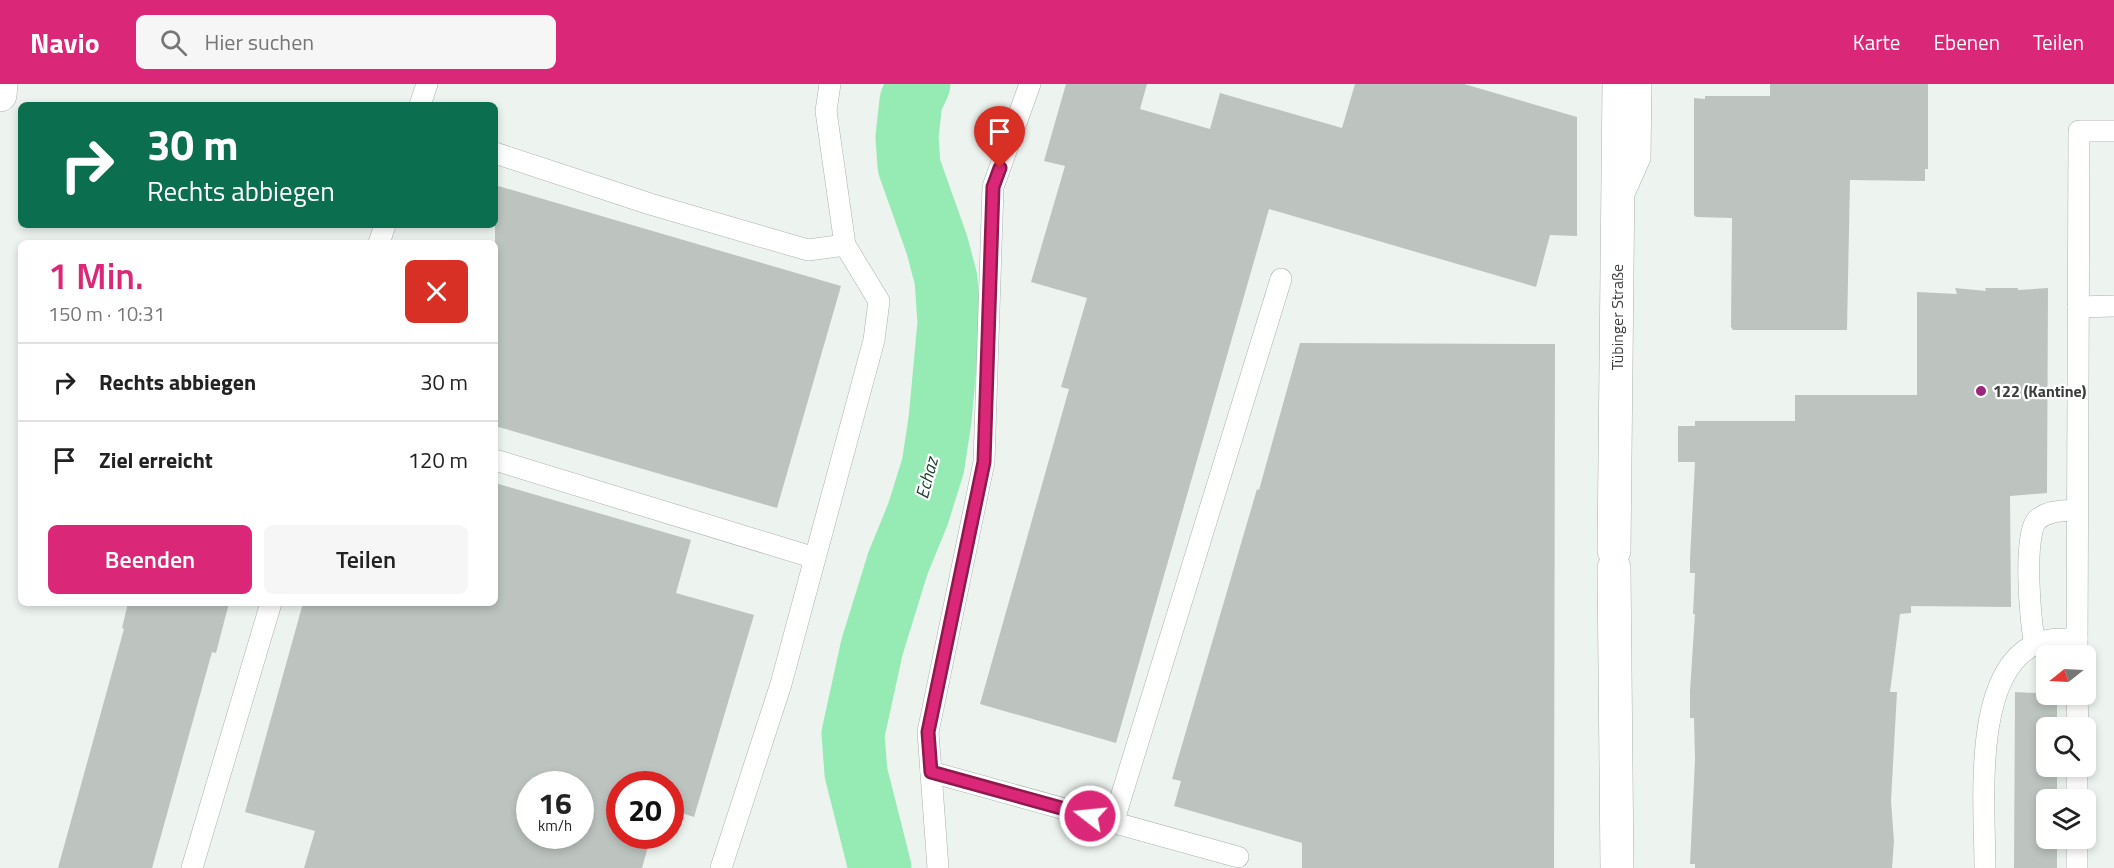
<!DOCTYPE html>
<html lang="de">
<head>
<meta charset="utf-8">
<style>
  body { margin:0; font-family:"Titillium Web",sans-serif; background:#f6f6f6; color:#222; height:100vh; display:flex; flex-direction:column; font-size:22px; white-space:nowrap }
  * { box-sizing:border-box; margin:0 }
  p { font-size:20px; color:#767676 }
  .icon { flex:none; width:33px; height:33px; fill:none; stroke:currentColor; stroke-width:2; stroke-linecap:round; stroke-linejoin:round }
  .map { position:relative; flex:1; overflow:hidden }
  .drawer { position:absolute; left:18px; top:156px; width:480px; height:366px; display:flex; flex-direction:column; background:#fff; border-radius:9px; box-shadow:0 3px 9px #0003 }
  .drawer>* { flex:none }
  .guide { position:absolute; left:18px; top:18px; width:480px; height:126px; border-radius:9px; box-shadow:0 3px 9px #0003; background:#0b6e4f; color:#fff; overflow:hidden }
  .needle { width:39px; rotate:252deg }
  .tools { position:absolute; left:2036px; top:561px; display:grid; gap:12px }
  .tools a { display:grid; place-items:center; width:60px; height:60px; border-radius:9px; background:#fff; box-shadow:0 3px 9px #0003; font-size:30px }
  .speed { position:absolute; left:516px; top:687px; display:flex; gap:12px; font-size:30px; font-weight:700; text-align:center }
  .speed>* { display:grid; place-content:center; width:78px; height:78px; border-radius:50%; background:#fff; box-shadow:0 3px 9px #0003; line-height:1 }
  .speed small { font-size:15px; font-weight:400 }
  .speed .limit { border:9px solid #d22; background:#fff; color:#111 }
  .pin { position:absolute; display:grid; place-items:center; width:51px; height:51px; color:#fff; margin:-62px -26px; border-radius:50% 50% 50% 0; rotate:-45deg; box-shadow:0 0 6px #0007 }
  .pin .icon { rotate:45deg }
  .me { position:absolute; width:66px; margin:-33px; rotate:286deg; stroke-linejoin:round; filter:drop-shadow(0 0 4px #0008) }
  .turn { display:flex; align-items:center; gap:21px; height:126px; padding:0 30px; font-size:27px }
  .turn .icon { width:78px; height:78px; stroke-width:2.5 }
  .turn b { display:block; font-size:42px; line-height:51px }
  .round { display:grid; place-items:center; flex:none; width:63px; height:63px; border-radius:9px; background:#f6f6f6 }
  .overview { display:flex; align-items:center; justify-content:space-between; height:102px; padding:0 30px }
  h1 { font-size:36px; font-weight:600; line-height:45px; color:#db2777 }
  .cta { display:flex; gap:12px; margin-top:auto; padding:12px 30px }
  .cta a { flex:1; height:69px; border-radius:9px; background:#db2777; color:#fff; font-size:24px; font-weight:600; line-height:69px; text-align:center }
  .cta a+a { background:#f6f6f6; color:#222 }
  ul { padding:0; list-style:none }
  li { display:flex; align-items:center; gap:18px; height:78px; padding:0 30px; border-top:2px solid #e0e0e0 }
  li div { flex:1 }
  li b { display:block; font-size:22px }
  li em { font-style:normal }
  header { display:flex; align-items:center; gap:36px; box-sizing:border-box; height:84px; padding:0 30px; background:#db2777; color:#fff }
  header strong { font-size:28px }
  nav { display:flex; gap:33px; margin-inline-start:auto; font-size:21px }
  .search { width:420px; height:54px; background:#f6f6f6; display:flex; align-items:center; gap:15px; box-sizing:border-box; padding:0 21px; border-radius:9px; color:#767676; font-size:22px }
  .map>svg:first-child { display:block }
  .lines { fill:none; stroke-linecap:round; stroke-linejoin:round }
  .river { stroke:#96ebb5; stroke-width:63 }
  .building { fill:#bdc4bf; fill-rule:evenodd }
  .service-casing { stroke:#aab1ac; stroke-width:22 }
  .tertiary-casing { stroke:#aab1ac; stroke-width:34 }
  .secondary-casing { stroke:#aab1ac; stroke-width:34 }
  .service { stroke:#fff; stroke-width:21 }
  .tertiary { stroke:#fff; stroke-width:33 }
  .secondary { stroke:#fff; stroke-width:33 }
  .route-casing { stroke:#8e194d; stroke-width:15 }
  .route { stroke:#db2777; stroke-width:10 }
  .poi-dot { fill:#9d257e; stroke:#fff; stroke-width:2 }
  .labels { text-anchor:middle; stroke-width:4.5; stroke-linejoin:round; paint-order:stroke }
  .street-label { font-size:16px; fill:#3a3d3b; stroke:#fff }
  .poi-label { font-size:16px; font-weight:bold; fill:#3a3d3b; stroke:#fff; text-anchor:start }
  .water-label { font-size:18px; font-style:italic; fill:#1c402a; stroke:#fff }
</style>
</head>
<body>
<header>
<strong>Navio</strong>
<div class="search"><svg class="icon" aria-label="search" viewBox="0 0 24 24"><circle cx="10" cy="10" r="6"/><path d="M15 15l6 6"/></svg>Hier suchen</div>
<nav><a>Karte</a><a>Ebenen</a><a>Teilen</a></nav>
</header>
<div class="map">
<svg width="2114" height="784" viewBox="0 0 2114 784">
  <rect width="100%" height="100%" fill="#edf4ef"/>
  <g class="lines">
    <!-- river -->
    <path class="river" d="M880,784l-24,-95 -3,-39 19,-87 26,-84 20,-49 15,-48 7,-46 9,-97 -3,-44 -9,-34 -28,-79 -2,-29 4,-36 8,-17"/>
  </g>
  <!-- building -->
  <g class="building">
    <path d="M1066,0h81l-7,25 70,20 10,-36 122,35 13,-44h109l113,33v119l-27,-1 -14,52 -267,-78 -153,534 -136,-39 89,-315 -8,-2 26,-89 -56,-16 34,-116 -21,-5z"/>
    <path d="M1770,0h158v85h-3v12l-75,-1 -3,150h-114l-2,-3 1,-109 -36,-1 -2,-2v-117l11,1v-3h65z"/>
    <path d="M495,101l346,101 -64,222 -282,-82z"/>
    <path d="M1955,204l31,3 -1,-3h33v2l30,-2 -1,205 -37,3 1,111 -100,-1v7l-11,1 -10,78h7l-6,109 3,40 -2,27h-197v-4h-5l5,-104 -1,-42h-4v-27l5,-77h-2l2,-41h-5v-14l5,-97h-17v-36h17v-5h100v-26h122v-103l40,2z"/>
    <path d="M1300,259l255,1 -1,524h-252v-25l-128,-37 7,-25 -9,-2 85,-290 2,1z"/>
    <path d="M495,399l196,57 -15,53 78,22 -60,202 -24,-8v-25h-50v52h31l-9,32h-338l11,-37 -70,-19 58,-209h192zM530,700h50v52h-50z"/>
    <path d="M128,519h101l-13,50 -4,-1 -60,216h-94l66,-239 -2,-1z"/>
    <path d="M2015,608l42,2v34h-11v38h11v34h-11v38h11v30h-43z"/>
  </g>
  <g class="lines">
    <!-- service casing -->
    <g class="service-casing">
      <g id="service">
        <path d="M420,21l7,-21"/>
        <path d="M495,69l155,51 158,46 37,-5"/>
        <path d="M1623,112l17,-38 1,-74"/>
        <path d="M379,159l6,-18"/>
        <path d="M2078,223l36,-1"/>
        <path d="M495,376l320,98"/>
        <path d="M2035,560c-5,-21 -12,-109 2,-124 11,-10 26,-9 40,-10"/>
        <path d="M2077,572l2,-525h35"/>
        <path d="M2077,610l1,34"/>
        <path d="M931,688l307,85"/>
        <path d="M2077,716v-34"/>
        <path d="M1113,739l168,-544"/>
        <path d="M192,784l79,-265"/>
        <path d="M721,784l60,-184 93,-344 5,-39 -34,-56 -19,-134 4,-27"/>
        <path d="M938,784l-10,-136 56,-270 9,-275 37,-103"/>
        <path d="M1985,784c0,-60 -14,-195 51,-224 13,-6 27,-5 41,-5"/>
        <path d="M2077,784v-30"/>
      </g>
    </g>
    <!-- tertiary casing -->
    <g class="tertiary-casing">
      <path id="tertiary" d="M0,11l1,-11"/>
    </g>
    <!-- secondary casing -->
    <g class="secondary-casing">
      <g id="secondary">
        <path d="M1614,467l5,-467"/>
        <path d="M1614,484l3,300"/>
      </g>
    </g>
    <!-- service -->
    <use href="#service" class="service"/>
    <!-- tertiary -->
    <use href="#tertiary" class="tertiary"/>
    <!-- secondary -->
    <use href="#secondary" class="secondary"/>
  </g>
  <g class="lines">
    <!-- route casing -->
    <g class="route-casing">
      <path id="route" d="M1000,84l-7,19 -9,275 -56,270 3,40 159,44"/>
    </g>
    <!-- route -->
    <use href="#route" class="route"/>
  </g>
  <!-- markers -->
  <circle class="poi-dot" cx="1981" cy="307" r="6"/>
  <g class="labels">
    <!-- street labels -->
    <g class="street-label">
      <text transform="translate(1617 233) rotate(-90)" y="6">Tübinger Straße</text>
    </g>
    <!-- poi labels -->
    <g class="poi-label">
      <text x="1993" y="313">122 (Kantine)</text>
    </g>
    <!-- water labels -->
    <g class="water-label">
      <text transform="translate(927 394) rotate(-75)" y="6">Echaz</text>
    </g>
  </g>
</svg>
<div class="tools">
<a><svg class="needle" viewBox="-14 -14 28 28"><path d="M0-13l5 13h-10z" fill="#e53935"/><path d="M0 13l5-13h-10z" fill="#767676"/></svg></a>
<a><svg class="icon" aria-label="search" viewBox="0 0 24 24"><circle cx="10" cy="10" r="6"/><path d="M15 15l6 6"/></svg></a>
<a><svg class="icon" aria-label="layers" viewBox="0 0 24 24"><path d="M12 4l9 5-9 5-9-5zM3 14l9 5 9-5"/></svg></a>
</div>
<div class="speed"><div>16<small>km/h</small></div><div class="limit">20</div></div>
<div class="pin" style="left:1000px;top:84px;background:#d93025"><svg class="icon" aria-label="arrive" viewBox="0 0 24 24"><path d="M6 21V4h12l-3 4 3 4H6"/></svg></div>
<svg class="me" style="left:1090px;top:732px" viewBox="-20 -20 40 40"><circle r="17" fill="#db2777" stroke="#fff" stroke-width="3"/><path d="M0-11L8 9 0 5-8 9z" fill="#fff"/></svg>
<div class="guide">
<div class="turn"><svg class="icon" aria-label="right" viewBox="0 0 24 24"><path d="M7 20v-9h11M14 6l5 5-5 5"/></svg><div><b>30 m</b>Rechts abbiegen</div></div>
</div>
<section class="drawer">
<div class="overview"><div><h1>1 Min.</h1><p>150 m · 10:31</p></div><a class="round" style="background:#d93025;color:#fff"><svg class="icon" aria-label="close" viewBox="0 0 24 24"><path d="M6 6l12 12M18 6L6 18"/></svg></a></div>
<ul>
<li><svg class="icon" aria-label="right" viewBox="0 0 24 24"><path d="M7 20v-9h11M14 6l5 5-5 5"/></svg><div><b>Rechts abbiegen</b></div><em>30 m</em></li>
<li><svg class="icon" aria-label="arrive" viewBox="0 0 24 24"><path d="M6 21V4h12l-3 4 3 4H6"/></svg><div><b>Ziel erreicht</b></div><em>120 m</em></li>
</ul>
<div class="cta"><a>Beenden</a><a>Teilen</a></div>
</section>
</div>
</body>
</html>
